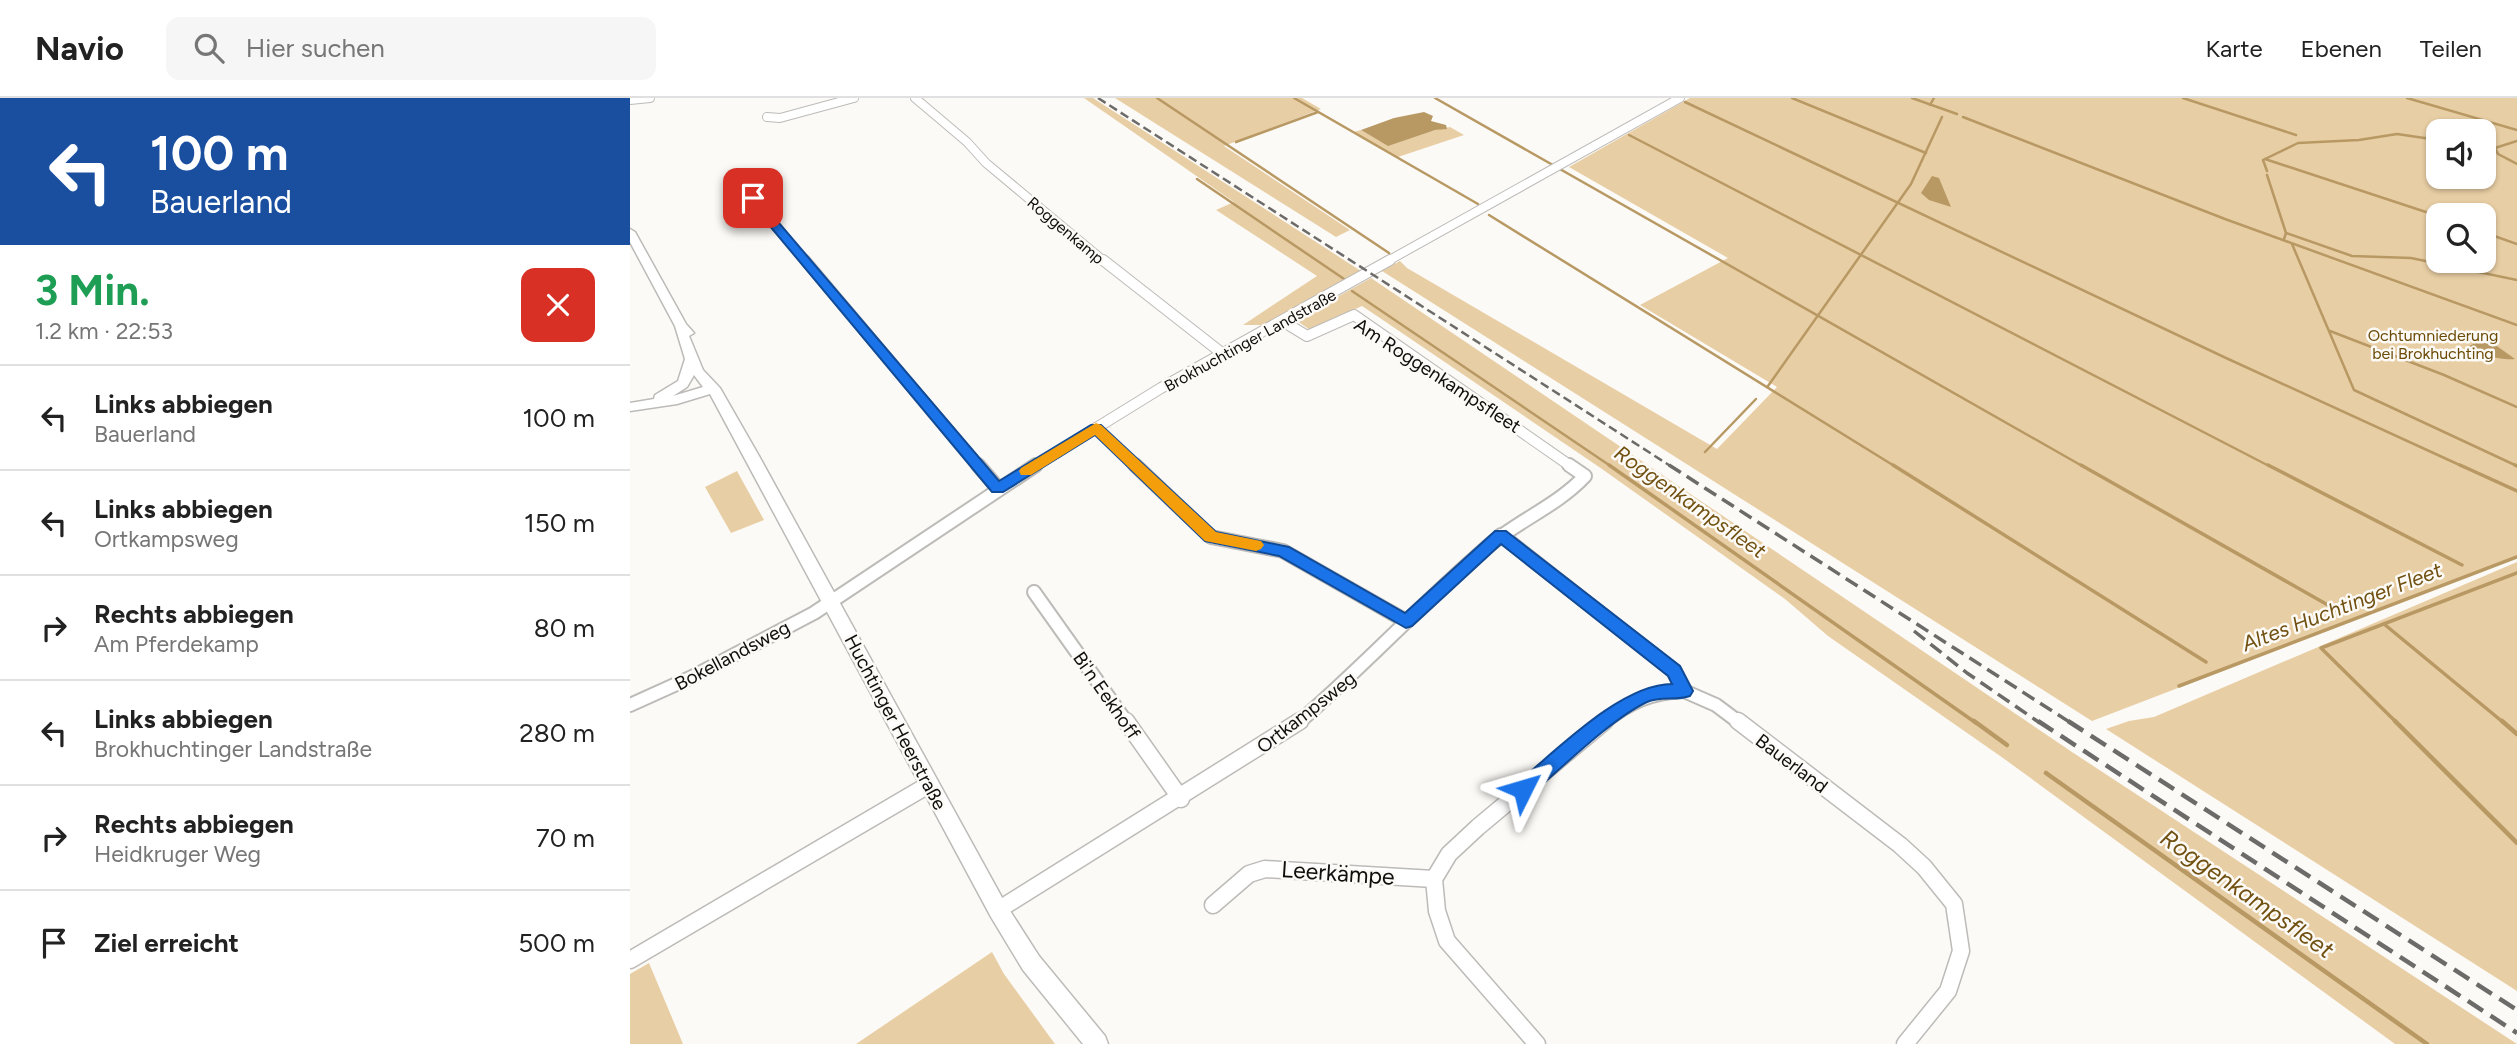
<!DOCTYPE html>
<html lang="de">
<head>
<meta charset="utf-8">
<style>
  body { margin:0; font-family:Figtree,sans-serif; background:#f6f6f6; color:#222; height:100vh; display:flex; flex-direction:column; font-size:26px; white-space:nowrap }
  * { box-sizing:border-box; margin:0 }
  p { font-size:23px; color:#767676 }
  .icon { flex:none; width:38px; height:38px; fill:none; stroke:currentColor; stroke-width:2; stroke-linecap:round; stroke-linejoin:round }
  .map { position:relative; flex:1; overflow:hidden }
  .sheet { display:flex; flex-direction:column; background:#fff; width:630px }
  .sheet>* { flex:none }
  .guide { background:#1a4fa0; color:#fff; overflow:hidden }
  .controls { position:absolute; left:1796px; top:21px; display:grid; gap:14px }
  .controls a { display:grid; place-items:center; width:70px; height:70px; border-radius:14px; background:#fff; box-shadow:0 2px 5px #0004; font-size:35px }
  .pin { position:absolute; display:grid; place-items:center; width:60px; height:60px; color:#fff; margin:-30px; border-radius:14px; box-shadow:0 4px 10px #0006 }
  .me { position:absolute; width:77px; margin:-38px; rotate:50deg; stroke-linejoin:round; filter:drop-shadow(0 0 5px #0008) }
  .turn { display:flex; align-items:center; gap:24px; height:147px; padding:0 35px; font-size:32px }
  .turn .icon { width:91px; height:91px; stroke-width:2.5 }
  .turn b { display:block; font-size:49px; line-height:60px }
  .round { display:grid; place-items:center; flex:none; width:74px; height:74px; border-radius:14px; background:#f6f6f6 }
  .summary { display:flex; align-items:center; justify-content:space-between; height:119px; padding:0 35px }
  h1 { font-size:42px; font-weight:700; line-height:52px; color:#1e9e55 }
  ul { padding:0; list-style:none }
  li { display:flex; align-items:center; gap:21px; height:105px; padding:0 35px; border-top:2px solid #e0e0e0 }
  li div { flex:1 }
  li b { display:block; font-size:26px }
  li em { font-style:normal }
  header { display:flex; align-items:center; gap:42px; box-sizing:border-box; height:98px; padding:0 35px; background:#fff; border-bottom:2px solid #e0e0e0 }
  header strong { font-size:33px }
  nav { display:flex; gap:38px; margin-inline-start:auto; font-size:24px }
  .search { width:490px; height:63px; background:#f6f6f6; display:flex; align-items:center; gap:18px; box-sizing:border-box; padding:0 24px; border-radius:14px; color:#767676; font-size:26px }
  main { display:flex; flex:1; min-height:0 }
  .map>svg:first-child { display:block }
  .green { fill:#e8cea4; fill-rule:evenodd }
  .water { fill:#b89964 }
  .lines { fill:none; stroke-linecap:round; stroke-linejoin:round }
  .stream-far2 { stroke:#b89964; stroke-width:2.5 }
  .stream-far1 { stroke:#b89964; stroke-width:3.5 }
  .stream { stroke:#b89964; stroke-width:4.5 }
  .minor-far3-casing { stroke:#bdbbb8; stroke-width:10 }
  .minor-far2-casing { stroke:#bdbbb8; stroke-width:12 }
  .minor-far1-casing { stroke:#bdbbb8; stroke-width:16 }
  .minor-casing { stroke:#bdbbb8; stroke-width:19 }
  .major-casing { stroke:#bdbbb8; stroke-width:3 }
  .minor-far3 { stroke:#fff; stroke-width:8 }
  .minor-far2 { stroke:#fff; stroke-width:10 }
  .minor-far1 { stroke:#fff; stroke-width:12 }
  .minor { stroke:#fff; stroke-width:16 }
  .major { fill:#fff; fill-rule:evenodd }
  .rail-far2 { stroke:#6d6b69; stroke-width:2.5; stroke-dasharray:9 4.5; stroke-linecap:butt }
  .rail-far1 { stroke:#6d6b69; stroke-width:3.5; stroke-dasharray:14 7; stroke-linecap:butt }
  .rail { stroke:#6d6b69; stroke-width:4.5; stroke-dasharray:18 9; stroke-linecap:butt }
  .route { fill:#1a73e8; stroke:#114b97; stroke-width:2 }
  .slow { fill:#f59e0b }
  .labels { text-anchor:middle; stroke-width:5; stroke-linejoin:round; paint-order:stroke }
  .far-street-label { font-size:16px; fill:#0f0e0d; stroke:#fcfaf6 }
  .far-park-label { font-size:16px; fill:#6b4b06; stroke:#fcfaf6 }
  .street-label { font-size:19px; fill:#0f0e0d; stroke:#fcfaf6 }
  .water-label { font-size:21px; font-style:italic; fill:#715111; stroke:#fcfaf6 }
  .near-street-label { font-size:23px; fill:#0f0e0d; stroke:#fcfaf6 }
  .near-water-label { font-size:24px; font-style:italic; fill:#715111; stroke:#fcfaf6 }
</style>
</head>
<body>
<header>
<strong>Navio</strong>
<div class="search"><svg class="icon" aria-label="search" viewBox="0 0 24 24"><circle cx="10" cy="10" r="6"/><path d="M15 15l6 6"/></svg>Hier suchen</div>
<nav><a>Karte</a><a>Ebenen</a><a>Teilen</a></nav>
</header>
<main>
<section class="sheet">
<div class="guide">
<div class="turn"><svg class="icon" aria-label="left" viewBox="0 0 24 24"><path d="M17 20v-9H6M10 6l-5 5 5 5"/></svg><div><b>100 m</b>Bauerland</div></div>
</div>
<div class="summary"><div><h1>3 Min.</h1><p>1.2 km · 22:53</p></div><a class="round" style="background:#d93025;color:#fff"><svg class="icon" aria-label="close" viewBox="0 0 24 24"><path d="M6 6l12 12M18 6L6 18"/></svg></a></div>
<ul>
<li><svg class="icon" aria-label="left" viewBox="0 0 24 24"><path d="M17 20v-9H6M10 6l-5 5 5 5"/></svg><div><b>Links abbiegen</b><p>Bauerland</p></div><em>100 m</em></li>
<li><svg class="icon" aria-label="left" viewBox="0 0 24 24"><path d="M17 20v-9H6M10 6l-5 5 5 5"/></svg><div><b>Links abbiegen</b><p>Ortkampsweg</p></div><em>150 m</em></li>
<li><svg class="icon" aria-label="right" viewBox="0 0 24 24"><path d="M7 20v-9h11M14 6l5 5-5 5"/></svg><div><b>Rechts abbiegen</b><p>Am Pferdekamp</p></div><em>80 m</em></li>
<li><svg class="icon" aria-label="left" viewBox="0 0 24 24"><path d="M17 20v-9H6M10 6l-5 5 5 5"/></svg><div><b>Links abbiegen</b><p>Brokhuchtinger Landstraße</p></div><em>280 m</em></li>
<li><svg class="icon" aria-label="right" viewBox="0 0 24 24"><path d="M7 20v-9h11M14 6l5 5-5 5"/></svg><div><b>Rechts abbiegen</b><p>Heidkruger Weg</p></div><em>70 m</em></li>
<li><svg class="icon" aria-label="arrive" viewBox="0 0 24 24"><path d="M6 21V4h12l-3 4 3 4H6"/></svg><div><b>Ziel erreicht</b></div><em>500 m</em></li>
</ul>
</section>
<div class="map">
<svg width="1887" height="946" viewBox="0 0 1887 946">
  <rect width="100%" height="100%" fill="#fcfaf6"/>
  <!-- green -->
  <g class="green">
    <path d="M454,0h9l271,175 -92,52h-29l74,-49 -101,-66 18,-8z"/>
    <path d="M485,0h187l19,11 -97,37 126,84 -14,7z"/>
    <path d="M1060,0h827v460l-425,163 -710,-450 18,-10 7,7 310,181 60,-62 -137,-82 88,-47 -159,-91zM1808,33h45v46h-45zM1808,117h45v46h-45z"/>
    <path d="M820,29l14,8 -66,22 -45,-25 8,-2 19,11z"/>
    <path d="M741,180l701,474 445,292h-122l-392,-286 -175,-122 -43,-37 -183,-130 -225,-153 -15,-10 -52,24 -14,-10z"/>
    <path d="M107,373l27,49 -33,13 -26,-46z"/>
    <path d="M1887,464v429l-411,-262 23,-8 25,-4z"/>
    <path d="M362,854l12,22 51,70h-199z"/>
    <path d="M19,865l34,81h-53v-70z"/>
  </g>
  <!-- water -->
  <g class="water">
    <path d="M794,14l9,4 -2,5 15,4 1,4 -12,1 -47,16 -27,-16 33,-12z"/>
    <path d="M1302,78l7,2 12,29 -22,-7 -8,-7z"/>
    <path d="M1845,239l12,2 28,20c-11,2 -40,-5 -46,-13l6,-3z"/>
  </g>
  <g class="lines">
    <!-- stream-far2 -->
    <g class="stream-far2">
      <path d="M527,0l232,155"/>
      <path d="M664,0l184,106"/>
      <path d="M805,0l649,369"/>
      <path d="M1162,0l134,55"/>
      <path d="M1282,0l45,16"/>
      <path d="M1553,0l113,37"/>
      <path d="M1777,0l110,32"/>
      <path d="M1055,4l541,256 238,109"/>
      <path d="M1300,7l4,-7"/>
      <path d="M1333,19l262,102 292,106"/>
      <path d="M999,37l642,332"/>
      <path d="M1887,43l-22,7 3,6 19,10"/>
      <path d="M606,44l82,-30"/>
      <path d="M1853,50h12"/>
      <path d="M1635,61l173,57"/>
      <path d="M1637,73l-4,-11 35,-17 61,-3 38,-6 41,6"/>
      <path d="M1637,77l19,58 -2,6"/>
      <path d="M567,81l150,102"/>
      <path d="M859,117l407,252"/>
      <path d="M1853,134l34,12"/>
      <path d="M1656,135l66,23 59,2 106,22"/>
      <path d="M1662,146l62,146 163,76"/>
      <path d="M722,193l260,176"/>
      <path d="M1700,233l114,44 73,32"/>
      <path d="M1138,288l143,-202 31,-67"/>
      <path d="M1075,354l51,-53"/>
    </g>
    <!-- stream-far1 -->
    <g class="stream-far1">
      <path d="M979,367l367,258"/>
      <path d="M1263,367l313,197"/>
      <path d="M1451,367l261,148"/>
      <path d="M1638,367l194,100"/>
      <path d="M1830,367l57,26"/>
      <path d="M1885,367l2,1"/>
      <path d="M1754,526l120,99"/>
      <path d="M1549,588l338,-129"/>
      <path d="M1767,625l-76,-75 196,-75"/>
    </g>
    <!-- stream -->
    <g class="stream">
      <path d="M1344,623l33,24"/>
      <path d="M1765,623l122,122"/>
      <path d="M1872,623l15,13"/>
      <path d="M1416,675l381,271"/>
    </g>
    <!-- minor-far3 casing -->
    <g class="minor-far3-casing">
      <g id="minor-far3">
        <path d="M285,0l52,44 19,21 119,99"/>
        <path d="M0,2l20,-2"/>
        <path d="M137,19l13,1 74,-20"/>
        <path d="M111,82v5l65,77"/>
        <path d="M756,164l294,-164"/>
      </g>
    </g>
    <!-- minor-far2 casing -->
    <g class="minor-far2-casing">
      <g id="minor-far2">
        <path d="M175,162l175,207"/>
        <path d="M473,162l120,94"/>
        <path d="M654,224l23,14 47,-21 218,152"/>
        <path d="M466,330l41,39"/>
        <path d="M403,369l128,-79 229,-128"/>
      </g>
    </g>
    <!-- minor-far1 casing -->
    <g class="minor-far1-casing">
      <g id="minor-far1">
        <path d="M348,367l20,23"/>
        <path d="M505,367l76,72 72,14 123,70"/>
        <path d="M871,437l173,136 10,20 32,14 24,18"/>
        <path d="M404,494l93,131"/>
        <path d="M0,607l62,-28 122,-64 222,-148"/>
        <path d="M668,625c65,-56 123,-119 188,-175 31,-27 71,-42 99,-72l-16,-11"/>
        <path d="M973,625c25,-20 48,-31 81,-32"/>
      </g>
    </g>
    <!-- minor casing -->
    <g class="minor-casing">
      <g id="minor">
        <path d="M496,623l55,78"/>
        <path d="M1108,623l162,124 24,22 30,37 7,47 -13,40 -43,53"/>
        <path d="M583,807l36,-31 16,-5 169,10"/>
        <path d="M368,812l302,-189"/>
        <path d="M0,862l300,-176"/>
        <path d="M907,946l-90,-103 -10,-30 -3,-32 15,-25 29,-27 127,-106"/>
      </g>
    </g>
    <!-- major casing -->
    <g class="major-casing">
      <path id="major" d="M0,131l5,3 51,92 8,9 -5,3 14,34 17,18 39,68 246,447 34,53 66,80 3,8h-25l-60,-74 -32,-53 -281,-523 -33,10 -47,7v-8l24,-4 1,-4 23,-14 7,-22 -10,-33 -45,-84zM64,277l9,12 -30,9 14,-9z"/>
    </g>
    <!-- minor-far3 -->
    <use href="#minor-far3" class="minor-far3"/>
    <!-- minor-far2 -->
    <use href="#minor-far2" class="minor-far2"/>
    <!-- minor-far1 -->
    <use href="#minor-far1" class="minor-far1"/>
    <!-- minor -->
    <use href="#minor" class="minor"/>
    <!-- major -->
    <use href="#major" class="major"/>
    <!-- rail-far2 -->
    <path class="rail-far2" d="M468,0l574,369"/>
    <!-- rail-far1 -->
    <g class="rail-far1">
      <path d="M1039,367l402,258"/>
      <path d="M1284,533l53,42 73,50"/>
    </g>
    <!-- rail -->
    <g class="rail">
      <path d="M1408,623l479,312"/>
      <path d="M1438,623l449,289"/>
    </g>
  </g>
  <!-- route -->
  <path class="route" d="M119,98h7l243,285 92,-56h10l115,107 73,15 116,66 90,-82h11l174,135 13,25 -3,5c-14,5 -29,0 -43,6 -36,17 -85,66 -117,93l-7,2 -6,-2 -3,-6 3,-6c39,-32 104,-99 155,-99l-4,-8 -167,-132 -89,82 -6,2 -127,-72 -74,-15 -110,-106 -92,57h-11l-243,-291z"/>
  <!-- slow -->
  <path class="slow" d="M466,325l5,2 115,107 45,9 3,4 -3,4 -5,2 -51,-10 -110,-106 -64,40h-10l-2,-4 2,-3z"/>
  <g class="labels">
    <!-- far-street labels -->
    <g class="far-street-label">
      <text transform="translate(436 132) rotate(40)" y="6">Roggenkamp</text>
      <text transform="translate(620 242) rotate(-29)" y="6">Brokhuchtinger Landstraße</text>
    </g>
    <!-- far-park labels -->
    <g class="far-park-label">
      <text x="1803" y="243">Ochtumniederung<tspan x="1803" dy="18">bei Brokhuchting</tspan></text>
    </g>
    <!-- street labels -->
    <g class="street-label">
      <text transform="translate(808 277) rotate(33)" y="7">Am Roggenkampsfleet</text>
      <text transform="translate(102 557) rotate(-28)" y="7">Bokellandsweg</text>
      <text transform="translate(477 597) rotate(55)" y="7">Bi'n Eekhoff</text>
      <text transform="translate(676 614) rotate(-38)" y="7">Ortkampsweg</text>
      <text transform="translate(266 624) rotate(62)" y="7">Huchtinger Heerstraße</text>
      <text transform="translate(1162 665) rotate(37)" y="7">Bauerland</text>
    </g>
    <!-- water labels -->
    <g class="water-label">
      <text transform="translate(1060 404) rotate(35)" y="7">Roggenkampsfleet</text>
      <text transform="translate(1712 509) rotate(-21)" y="7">Altes Huchtinger Fleet</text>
    </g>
    <!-- near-street labels -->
    <g class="near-street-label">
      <text transform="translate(708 775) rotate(4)" y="8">Leerkämpe</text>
    </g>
    <!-- near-water labels -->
    <g class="near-water-label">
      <text transform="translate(1617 796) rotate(35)" y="8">Roggenkampsfleet</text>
    </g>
  </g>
</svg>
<div class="controls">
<a><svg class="icon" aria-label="sound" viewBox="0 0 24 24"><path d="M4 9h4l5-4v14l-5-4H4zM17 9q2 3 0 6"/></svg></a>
<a><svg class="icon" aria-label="search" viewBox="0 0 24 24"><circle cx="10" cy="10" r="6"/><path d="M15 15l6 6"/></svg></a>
</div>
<div class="pin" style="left:123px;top:100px;background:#d93025"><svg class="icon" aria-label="arrive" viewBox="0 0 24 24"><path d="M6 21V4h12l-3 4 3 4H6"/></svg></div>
<svg class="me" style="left:893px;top:691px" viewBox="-20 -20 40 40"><path d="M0-17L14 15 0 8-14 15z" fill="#1a73e8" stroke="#fff" stroke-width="4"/></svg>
</div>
</main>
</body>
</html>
